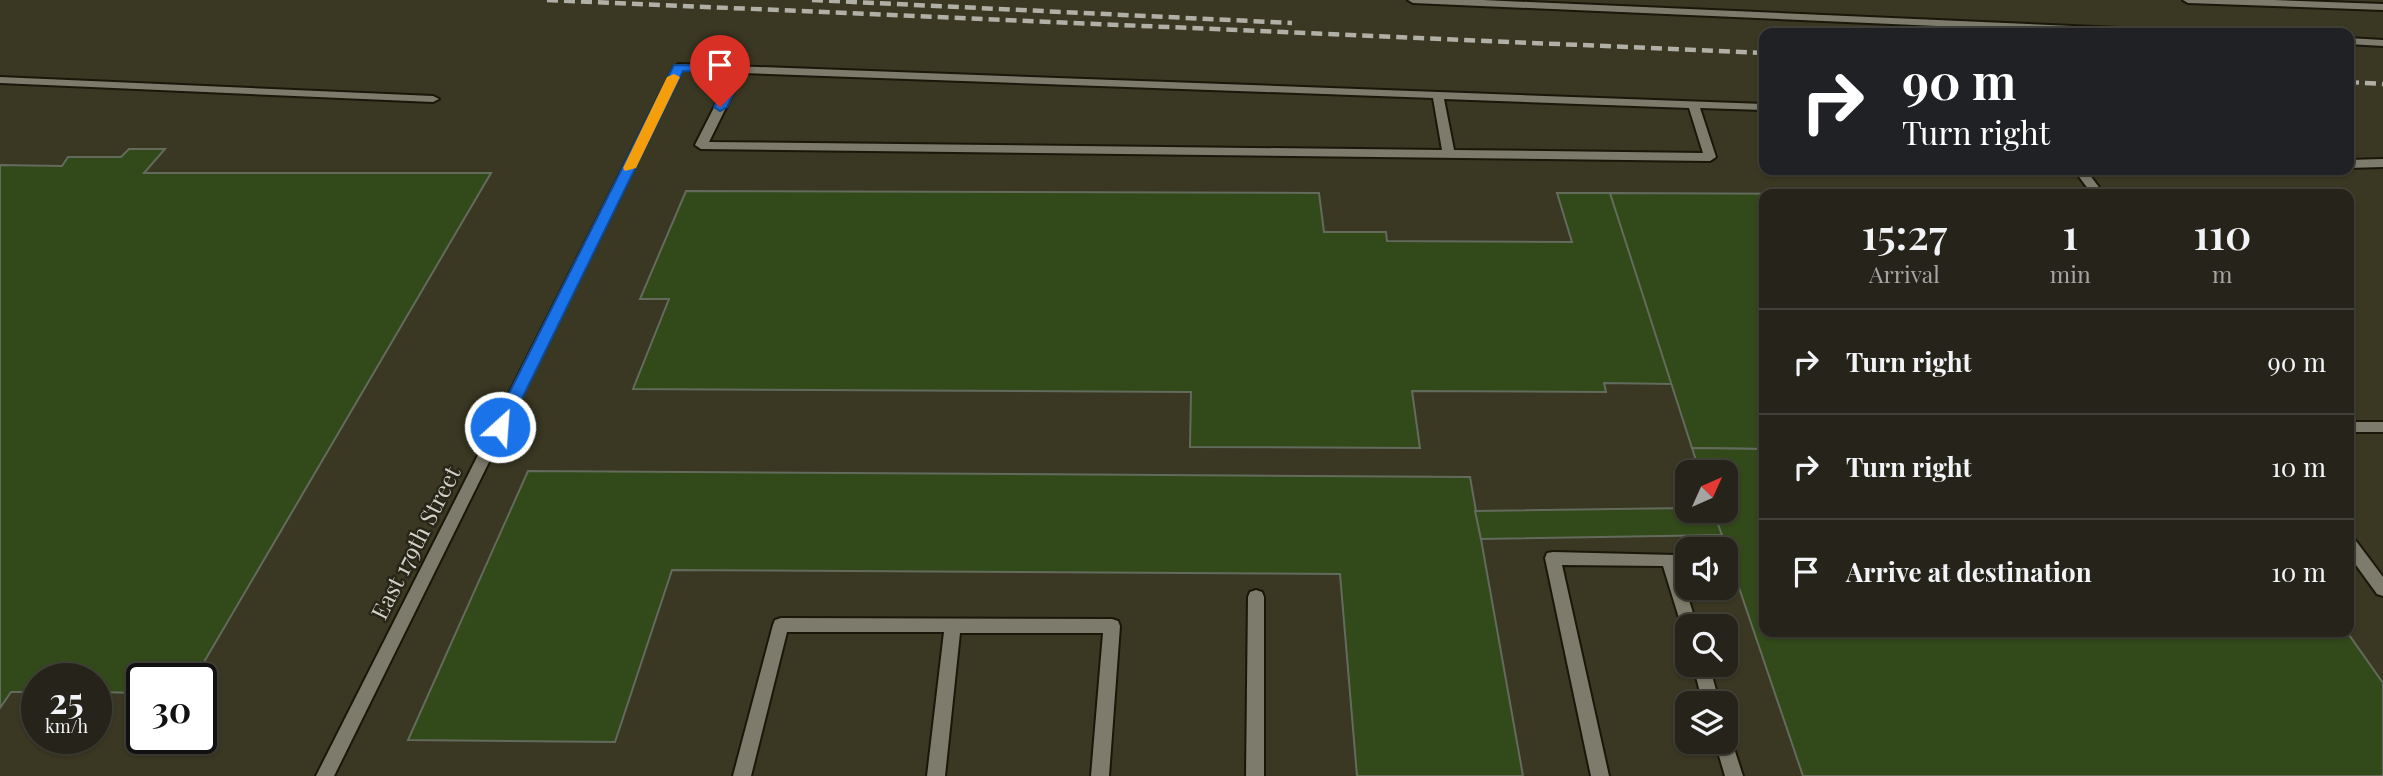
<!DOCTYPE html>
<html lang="en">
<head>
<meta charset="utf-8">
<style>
  body { margin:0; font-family:"Playfair Display",serif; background:#2e2c23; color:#f1f3f6; height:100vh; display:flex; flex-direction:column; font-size:26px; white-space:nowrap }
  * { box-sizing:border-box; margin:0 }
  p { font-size:23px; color:#a4a4a2 }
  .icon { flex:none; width:38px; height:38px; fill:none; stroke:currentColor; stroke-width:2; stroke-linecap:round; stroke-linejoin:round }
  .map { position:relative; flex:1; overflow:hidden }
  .panel { position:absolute; left:1759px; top:189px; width:595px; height:448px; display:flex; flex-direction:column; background:#26241a; border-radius:14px; box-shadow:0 2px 5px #0004,0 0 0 2px #424139 }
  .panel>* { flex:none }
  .top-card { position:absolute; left:1759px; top:28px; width:595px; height:147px; border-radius:14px; box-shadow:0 2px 5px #0004,0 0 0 2px #424139; background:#202124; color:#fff; overflow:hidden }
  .needle { width:46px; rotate:45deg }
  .controls { position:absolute; left:1675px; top:460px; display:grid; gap:14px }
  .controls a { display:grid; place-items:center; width:63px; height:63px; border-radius:14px; background:#26241a; box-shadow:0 2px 5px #0004,0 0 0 2px #424139; font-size:35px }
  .speed { position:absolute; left:21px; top:663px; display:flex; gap:14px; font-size:35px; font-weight:700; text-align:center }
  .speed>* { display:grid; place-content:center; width:91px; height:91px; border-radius:50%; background:#26241a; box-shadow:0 2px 5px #0004,0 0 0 2px #424139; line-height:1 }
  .speed small { font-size:18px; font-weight:400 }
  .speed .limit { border:4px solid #111; border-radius:10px; background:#fff; color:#111 }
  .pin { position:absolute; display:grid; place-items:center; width:60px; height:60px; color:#fff; margin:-72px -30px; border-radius:50% 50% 50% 0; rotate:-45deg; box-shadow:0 0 7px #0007 }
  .pin .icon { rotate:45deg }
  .me { position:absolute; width:77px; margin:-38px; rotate:26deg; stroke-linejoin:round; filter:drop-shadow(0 0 5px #0008) }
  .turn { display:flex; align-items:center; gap:24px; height:147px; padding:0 28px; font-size:32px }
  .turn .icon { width:91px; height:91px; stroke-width:2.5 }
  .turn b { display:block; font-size:49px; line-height:60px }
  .eta { display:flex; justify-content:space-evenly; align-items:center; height:119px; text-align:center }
  .eta b { font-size:42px; font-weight:600; line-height:49px }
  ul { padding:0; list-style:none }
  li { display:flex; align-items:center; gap:21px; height:105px; padding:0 28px; border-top:2px solid #424139 }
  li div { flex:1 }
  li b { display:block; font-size:26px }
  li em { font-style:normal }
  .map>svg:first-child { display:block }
  .built { fill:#3a3722; fill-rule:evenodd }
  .building { fill:#32491a; stroke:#636b5d; stroke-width:2 }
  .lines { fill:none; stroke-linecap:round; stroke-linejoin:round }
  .lane-casing { stroke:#1a170a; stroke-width:4 }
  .street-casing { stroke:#1a170a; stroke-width:4 }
  .lane { fill:#7d7b6b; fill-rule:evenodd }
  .street { fill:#7d7b6b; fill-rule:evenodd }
  .rail { stroke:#b1b0a6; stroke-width:4.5; stroke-dasharray:11 6; stroke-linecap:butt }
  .route { fill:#1a73e8; stroke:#114b97; stroke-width:2 }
  .slow { fill:#f59e0b }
  .labels { text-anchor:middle; stroke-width:5; stroke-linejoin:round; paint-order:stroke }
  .street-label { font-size:23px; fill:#d3d2c9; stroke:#282618 }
</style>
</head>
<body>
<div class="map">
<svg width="2383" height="776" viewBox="0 0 2383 776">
  <rect width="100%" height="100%" fill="#323022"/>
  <!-- built -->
  <path class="built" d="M0,0h2383v776h-2383zM1764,33h584v137h-584zM1764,194h584v438h-584zM1687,472h39v39h-39zM1687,550h39v38h-39zM1687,626h39v39h-39zM37,679h59v59h-59zM142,679h59v59h-59zM1687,704h39v38h-39z"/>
  <!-- building -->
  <g class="building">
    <path d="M129,149h36l-21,24h347l-297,506h-52v14l-46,-1v-13h-59v13h-26l-11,16v-543l62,1 6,-9h53z"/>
    <path d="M686,191l633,2 5,39h62l1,9 185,1 -15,-49h53l63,191 -69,-1 2,9 -194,-1 8,57 -230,-1 1,-55 -558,-3 36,-90h-29z"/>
    <path d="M1610,193l210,1h-56v255l-72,-1z"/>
    <path d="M1692,448l72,1v183h583l36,51v93h-580l-90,-265h13v-39h-26z"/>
    <path d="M528,471l942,6 53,299h-166l-17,-202 -668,-4 -57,172 -207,-2z"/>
    <path d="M1687,508v3h26l9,24 -241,4 -6,-28z"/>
  </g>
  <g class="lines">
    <!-- lane casing -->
    <g class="lane-casing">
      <g id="lane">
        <path d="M1408,0h75l682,30 5,3h-71l-686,-30z"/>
        <path d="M2183,0h90l110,4v6l-195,-7z"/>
        <path d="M2348,38l35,2v6l-35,-2z"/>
        <path d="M679,64l1085,40v6l-64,-2 16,49 -6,4 -1009,-12 -6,-4 37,-73 -57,-3 -1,-2zM743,73l690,25 9,52 -733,-8zM1444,99l245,9 14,45 -249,-3z"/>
        <path d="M0,77l433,19 6,3 -6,3 -433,-19z"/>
        <path d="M2383,159v8l-35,1v-8z"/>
        <path d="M2074,170h12l18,24h-12z"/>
        <rect x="2348" y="422" width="35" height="10"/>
        <path d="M2348,535l5,2 30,40v19l-6,-2 -29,-40z"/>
        <path d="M1553,552l122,3 22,71h-10v6l-4,-1 -20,-65 -101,-1 47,211h-18l-46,-218 2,-5z"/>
        <path d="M1256,590l6,2 2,5v179h-18l2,-179 2,-5z"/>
        <path d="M781,618l331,1 6,2 2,5 -11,150h-18l12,-143h-143l-15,143h-18l17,-144h-157l-36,144h-18l40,-151 2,-5z"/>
        <path d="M1693,665h16l11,39h-17z"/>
        <path d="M1726,735l4,1 13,40h-18l-10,-34h11z"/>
      </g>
    </g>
    <!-- street casing -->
    <g class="street-casing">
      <path id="street" d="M679,64l5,3 -350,709h-18l358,-709z"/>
    </g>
    <!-- lane -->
    <use href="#lane" class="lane"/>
    <!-- street -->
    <use href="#street" class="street"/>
    <!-- rail -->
    <g class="rail">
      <path d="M547,0l1217,53"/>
      <path d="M812,0l480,23"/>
      <path d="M2348,82l35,2"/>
    </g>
  </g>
  <!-- route -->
  <path class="route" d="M674,65l65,1 6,4 -18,37 -7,4 -6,-4 17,-34 -48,-2 -175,356 -8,6 -6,-2 -2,-4z"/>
  <!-- slow -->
  <path class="slow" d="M674,74l6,3 -44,91 -11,3 -2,-3 44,-91z"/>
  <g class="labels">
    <!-- street labels -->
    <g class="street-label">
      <text transform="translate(416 543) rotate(-63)" y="8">East 179th Street</text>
    </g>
  </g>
</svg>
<div class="controls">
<a><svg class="needle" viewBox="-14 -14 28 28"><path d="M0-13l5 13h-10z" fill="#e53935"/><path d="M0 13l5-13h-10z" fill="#a4a4a2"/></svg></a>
<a><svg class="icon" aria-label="sound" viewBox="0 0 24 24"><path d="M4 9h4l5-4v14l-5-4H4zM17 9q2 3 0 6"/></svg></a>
<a><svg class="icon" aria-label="search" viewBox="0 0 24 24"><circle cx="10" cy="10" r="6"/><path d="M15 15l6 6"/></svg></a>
<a><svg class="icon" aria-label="layers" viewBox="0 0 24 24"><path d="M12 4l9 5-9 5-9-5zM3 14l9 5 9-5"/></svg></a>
</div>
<div class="speed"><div>25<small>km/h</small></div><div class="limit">30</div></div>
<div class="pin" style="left:720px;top:107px;background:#d93025"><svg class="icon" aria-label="arrive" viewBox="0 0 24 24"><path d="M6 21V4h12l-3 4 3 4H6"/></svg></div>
<svg class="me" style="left:500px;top:427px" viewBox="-20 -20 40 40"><circle r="17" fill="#1a73e8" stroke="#fff" stroke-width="3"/><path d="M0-11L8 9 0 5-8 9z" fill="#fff"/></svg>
<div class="top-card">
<div class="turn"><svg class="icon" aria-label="right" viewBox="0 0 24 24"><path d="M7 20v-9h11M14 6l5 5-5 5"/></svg><div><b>90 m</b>Turn right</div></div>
</div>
<section class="panel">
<div class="eta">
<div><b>15:27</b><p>Arrival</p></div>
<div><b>1</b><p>min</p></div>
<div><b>110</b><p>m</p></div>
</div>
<ul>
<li><svg class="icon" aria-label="right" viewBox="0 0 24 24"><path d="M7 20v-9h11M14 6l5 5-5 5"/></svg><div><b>Turn right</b></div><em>90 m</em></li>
<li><svg class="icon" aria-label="right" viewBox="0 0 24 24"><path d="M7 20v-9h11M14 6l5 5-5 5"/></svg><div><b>Turn right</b></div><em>10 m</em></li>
<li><svg class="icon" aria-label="arrive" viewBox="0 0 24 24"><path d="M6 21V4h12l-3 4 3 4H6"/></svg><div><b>Arrive at destination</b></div><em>10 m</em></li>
</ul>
</section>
</div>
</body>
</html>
